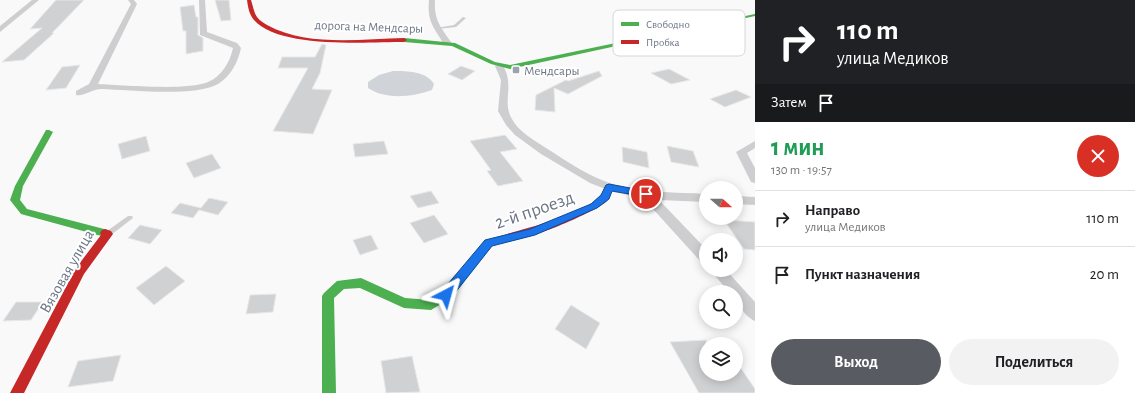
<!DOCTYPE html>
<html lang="ru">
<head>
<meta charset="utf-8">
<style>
  body { margin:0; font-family:"Alegreya Sans",sans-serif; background:#f2f2f2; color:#202124; height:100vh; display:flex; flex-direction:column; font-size:15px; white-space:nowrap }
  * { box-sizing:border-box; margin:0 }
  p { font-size:13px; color:#757577 }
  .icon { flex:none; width:22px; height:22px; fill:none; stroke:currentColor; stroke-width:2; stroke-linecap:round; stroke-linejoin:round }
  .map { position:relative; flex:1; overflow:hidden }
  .details { display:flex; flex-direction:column; background:#fff; width:380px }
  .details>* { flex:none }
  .hud { background:#202124; color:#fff; overflow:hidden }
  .needle { width:26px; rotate:111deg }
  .buttons { position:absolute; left:699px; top:181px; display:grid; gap:8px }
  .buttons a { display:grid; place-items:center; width:44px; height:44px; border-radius:50%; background:#fff; box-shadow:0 2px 10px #0003; font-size:20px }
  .pin { position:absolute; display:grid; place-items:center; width:34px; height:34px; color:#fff; margin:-17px; border:2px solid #fff; border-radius:50%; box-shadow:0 1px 4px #0007 }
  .me { position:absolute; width:44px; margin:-22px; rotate:39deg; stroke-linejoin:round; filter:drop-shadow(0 0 3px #0008) }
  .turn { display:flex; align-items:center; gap:14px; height:84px; padding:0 16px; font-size:18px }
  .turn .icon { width:52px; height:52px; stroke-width:2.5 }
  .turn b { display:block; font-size:28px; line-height:34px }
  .then { display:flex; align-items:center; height:38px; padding:0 16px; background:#0003; gap:8px; font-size:15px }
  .round { display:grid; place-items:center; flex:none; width:42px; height:42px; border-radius:21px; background:#f2f2f2 }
  .headline { display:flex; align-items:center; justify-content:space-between; height:68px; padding:0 16px }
  h1 { font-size:24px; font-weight:600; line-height:30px; color:#1e9e55 }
  .action { display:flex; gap:8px; margin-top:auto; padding:8px 16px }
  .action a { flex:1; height:46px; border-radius:24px; background:#585c62; color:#fff; font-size:16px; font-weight:600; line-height:46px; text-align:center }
  .action a+a { background:#f2f2f2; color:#202124 }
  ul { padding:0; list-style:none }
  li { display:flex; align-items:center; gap:12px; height:56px; padding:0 16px; border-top:1px solid #e0e0e0 }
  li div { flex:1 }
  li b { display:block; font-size:15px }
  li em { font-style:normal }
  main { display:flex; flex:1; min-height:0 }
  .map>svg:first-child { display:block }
  .water { fill:#d0d4d8 }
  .building { fill:#d0d1d3; stroke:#e8e8e8 }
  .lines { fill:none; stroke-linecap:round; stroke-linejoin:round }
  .lane { fill:#ceced0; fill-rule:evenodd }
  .street { fill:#ceced0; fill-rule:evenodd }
  .fast { fill:#4caf50; fill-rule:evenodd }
  .jam { fill:#c62828; fill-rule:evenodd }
  .route { fill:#1a73e8; stroke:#114b97 }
  .poi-dot { fill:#9da3ae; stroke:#fff; stroke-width:1.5 }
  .labels { text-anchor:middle; stroke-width:4; stroke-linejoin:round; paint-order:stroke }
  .far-street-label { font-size:13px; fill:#6c7586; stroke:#fff }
  .far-poi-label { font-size:13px; fill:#6c7586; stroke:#fff; text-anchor:start }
  .street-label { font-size:16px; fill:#6c7586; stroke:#fff }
  .near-street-label { font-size:19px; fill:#6c7586; stroke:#fff }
  .key { fill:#fff; stroke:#d3d6db; stroke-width:1 }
  .key-label { font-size:11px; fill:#6c7586 }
</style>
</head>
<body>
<main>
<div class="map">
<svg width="755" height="393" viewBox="0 0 755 393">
  <rect width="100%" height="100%" fill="#f9f9f9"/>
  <!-- water -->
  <path class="water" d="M393,71c14,0 33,0 41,13l-2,6c-20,7 -46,10 -64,-2v-6l11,-7z"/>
  <!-- building -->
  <g class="building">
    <path d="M56,0h28l-32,33h2l-30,27 -22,2 40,-34 -12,1z"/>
    <path d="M215,0h14l2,20 -10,1z"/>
    <path d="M194,5l2,12h2v18l5,3v13l-17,3v-23h-3l-3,-24z"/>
    <path d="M322,44l4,1 -6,28 -8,16 20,1 -19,44 -40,-3 35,-63h-30l4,-11h33z"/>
    <path d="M80,65l-14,23 -20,2 16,-23z"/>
    <path d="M461,66l14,5 -13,9 -14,-6z"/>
    <path d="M669,69l21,11 -19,4 -20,-11z"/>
    <path d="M599,71l3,5 -34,18 -14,-6 1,24 -20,-2 1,-15 30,-15 2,1z"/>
    <path d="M736,90l15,7 -26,10 -15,-8z"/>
    <path d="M505,135l12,14 -17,3 23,29 -25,5 -11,-15 4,-1 -21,-29z"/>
    <path d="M146,136l4,15 -28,8 -4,-15z"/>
    <path d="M384,141l4,13 -33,3 -2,-13z"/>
    <path d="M667,146l26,5 6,16 -28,-5z"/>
    <path d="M622,147l25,5 2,16 -26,-6z"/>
    <path d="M212,154l9,14 -27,10 -8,-15z"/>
    <path d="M431,191l8,12 -21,5 -8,-12z"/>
    <path d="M209,198l19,4 -10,13 -19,-5 -6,8 -22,-5 9,-10 21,5z"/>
    <path d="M434,215l14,19 -24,9 -14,-20z"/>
    <path d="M724,220l31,2v28l-11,-1z"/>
    <path d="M140,225l22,5 -12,14 -22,-6z"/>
    <path d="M371,235l7,14 -18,6 -7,-15z"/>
    <path d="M166,266l19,15 -31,24 -18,-17z"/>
    <path d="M276,294l-3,18 -27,2 4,-19z"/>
    <path d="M16,302h27l-12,18 -28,1z"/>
    <path d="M571,305l29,18 -14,26 -31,-20z"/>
    <path d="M706,340v34h30v-13l19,28v4h-56l-29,-51z"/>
    <path d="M121,355l-8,26 -45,6 10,-26z"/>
    <path d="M412,356l8,36 -34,1 -5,-32z"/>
  </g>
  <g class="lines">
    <!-- lane -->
    <g class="lane">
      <path d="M463,17l3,1 -10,9 -18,2 -2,-1 18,-3z"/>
      <path d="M128,216h4l1,2 -22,17h-4l-1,-2 1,-2z"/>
    </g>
    <!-- street -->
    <g class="street">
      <path d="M32,0h7l-39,32v-6z"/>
      <path d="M128,0h6l3,4 -39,80c25,1 89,7 110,-2 14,-6 22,-20 25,-34l-33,-13 -1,-35h6l2,32 30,11 4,5c-3,14 -10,28 -23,36 -22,13 -89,6 -116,5 -11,0 -18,8 -26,6v-4l13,-7 42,-80z"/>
      <path d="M429,0h6c-1,20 5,26 16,42l-1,2h-6c-11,-17 -17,-24 -15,-44z"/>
      <path d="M496,64h6c14,22 -1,37 10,55 7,13 22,21 34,29 22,14 45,30 70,37 29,8 60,7 90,9v8l-47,-2 47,49v15l-5,-2 -58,-64 -30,-6 -23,-9 -49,-29 -26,-19 -9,-10 -8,-14 3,-31 -6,-14z"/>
      <path d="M755,141v7l-8,5 8,15v15l-4,-1 -15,-30z"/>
      <path d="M736,196l19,1v8l-19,-1z"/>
      <path d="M710,270h16l29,32v19c-10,-4 -19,-18 -19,-29h-7z"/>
    </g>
    <!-- fast -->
    <g class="fast">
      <path d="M755,14v2l-245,53 -19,-5 -39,-18 -48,-4 -3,-2 3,-2 51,5 40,19 15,3z"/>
      <path d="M46,130h3l4,2 -30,54 -3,14 7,9 81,21 2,3 -2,3 -3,1 -84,-23 -11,-14 5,-14z"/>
      <path d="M511,233l4,1 1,3 -1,3 -23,6 -41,52 -20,12 -27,-2 -44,-20 -16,1 -10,9 2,95h-14v-97l2,-3 13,-12 24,-3 44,20 25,2 13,-8 42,-52z"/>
    </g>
    <!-- jam -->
    <g class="jam">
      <path d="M247,0h4c2,6 3,13 6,17 3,4 7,6 10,8 40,22 93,14 137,13l3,2 -3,2c-36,0 -125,7 -150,-22 -5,-6 -6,-13 -7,-20z"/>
      <path d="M609,184l4,3c-1,5 -3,10 -6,14 -11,11 -86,43 -100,39l-1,-3 1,-3c24,-7 77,-20 93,-38 3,-3 4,-8 6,-11z"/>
      <path d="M105,229l6,2 2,3 -29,40 -60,119h-14l66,-125 25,-33 -1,-2 2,-3z"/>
    </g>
  </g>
  <!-- route -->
  <path class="route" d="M609,184l37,7 4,3 -4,3 -34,-6 -3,8 -12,9 -62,27 -43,11 -41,52 -5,2 -4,-2 -1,-3 1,-4 43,-51 45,-11 61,-25 10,-9 5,-10z"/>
  <!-- markers -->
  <rect class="poi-dot" x="512" y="66" width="8" height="8" rx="2"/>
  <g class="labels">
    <!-- far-street labels -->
    <g class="far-street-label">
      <text transform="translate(369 26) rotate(2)" y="5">дорога на Мендсары</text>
    </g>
    <!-- far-poi labels -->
    <g class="far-poi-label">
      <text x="524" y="75">Мендсары</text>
    </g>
    <!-- street labels -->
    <g class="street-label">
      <text transform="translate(66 271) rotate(-60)" y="6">Вязовая улица</text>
    </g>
    <!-- near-street labels -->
    <g class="near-street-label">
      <text transform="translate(534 209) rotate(-19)" y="7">2-й проезд</text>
    </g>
  </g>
  <!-- legend -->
  <rect x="613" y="10" width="132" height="46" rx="6" class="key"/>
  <rect x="621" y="22" width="18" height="4" fill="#4caf50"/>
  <rect x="621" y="40" width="18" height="4" fill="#c62828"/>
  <g class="key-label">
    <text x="646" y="28">Свободно</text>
    <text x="646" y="46">Пробка</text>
  </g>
</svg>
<div class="buttons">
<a><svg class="needle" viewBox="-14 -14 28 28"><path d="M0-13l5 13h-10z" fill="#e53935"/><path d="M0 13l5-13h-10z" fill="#757577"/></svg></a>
<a><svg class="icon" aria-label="sound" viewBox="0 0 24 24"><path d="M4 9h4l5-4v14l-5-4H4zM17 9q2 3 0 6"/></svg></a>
<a><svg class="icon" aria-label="search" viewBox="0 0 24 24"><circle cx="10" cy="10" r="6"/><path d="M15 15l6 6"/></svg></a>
<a><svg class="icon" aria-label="layers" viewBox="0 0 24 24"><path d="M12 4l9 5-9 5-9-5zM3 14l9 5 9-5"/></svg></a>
</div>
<div class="pin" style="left:646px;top:194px;background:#d93025"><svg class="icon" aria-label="arrive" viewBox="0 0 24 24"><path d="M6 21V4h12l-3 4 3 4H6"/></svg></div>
<svg class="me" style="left:446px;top:295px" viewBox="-20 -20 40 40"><path d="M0-17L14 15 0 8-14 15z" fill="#1a73e8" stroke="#fff" stroke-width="4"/></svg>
</div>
<section class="details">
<div class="hud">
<div class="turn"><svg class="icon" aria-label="right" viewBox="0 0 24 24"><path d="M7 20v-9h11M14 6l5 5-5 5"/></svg><div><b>110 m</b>улица Медиков</div></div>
<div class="then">Затем<svg class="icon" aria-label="arrive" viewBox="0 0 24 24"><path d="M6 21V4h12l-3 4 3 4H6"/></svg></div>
</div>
<div class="headline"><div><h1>1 мин</h1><p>130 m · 19:57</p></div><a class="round" style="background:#d93025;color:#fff"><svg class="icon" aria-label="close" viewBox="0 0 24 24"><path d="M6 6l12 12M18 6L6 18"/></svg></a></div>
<ul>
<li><svg class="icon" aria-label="right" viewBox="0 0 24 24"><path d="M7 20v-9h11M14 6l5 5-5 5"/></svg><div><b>Направо</b><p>улица Медиков</p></div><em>110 m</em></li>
<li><svg class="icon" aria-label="arrive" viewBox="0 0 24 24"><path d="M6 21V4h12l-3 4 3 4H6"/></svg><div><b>Пункт назначения</b></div><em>20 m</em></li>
</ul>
<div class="action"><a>Выход</a><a>Поделиться</a></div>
</section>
</main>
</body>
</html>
